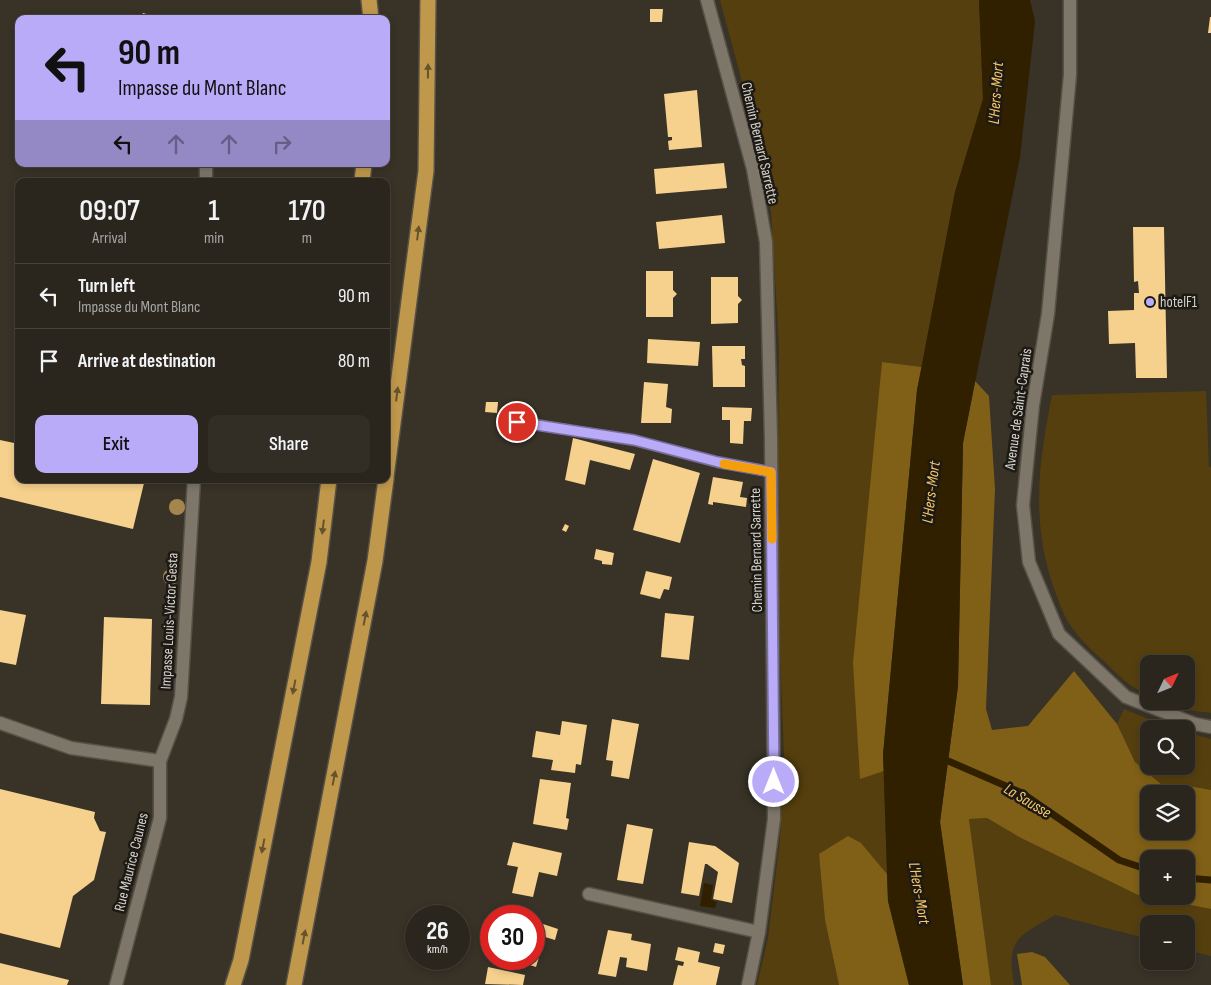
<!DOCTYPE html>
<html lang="en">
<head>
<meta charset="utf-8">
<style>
  body { margin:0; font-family:"Sofia Sans Condensed",sans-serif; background:#322e26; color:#f1f3f6; height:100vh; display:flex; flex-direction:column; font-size:19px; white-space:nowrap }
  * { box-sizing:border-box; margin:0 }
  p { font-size:16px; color:#a5a5a4 }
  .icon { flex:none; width:28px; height:28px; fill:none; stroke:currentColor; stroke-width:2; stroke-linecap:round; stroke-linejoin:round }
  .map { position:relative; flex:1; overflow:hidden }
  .sheet { position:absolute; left:15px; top:178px; width:375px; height:305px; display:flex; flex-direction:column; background:#2a261d; border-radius:10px; box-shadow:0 2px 8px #0003,0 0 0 1px #46433b }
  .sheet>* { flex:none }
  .banner { position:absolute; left:15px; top:15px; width:375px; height:152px; border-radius:10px; box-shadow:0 2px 8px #0003,0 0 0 1px #46433b; background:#b9abf7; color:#111; overflow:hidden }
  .needle { width:32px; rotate:47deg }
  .controls { position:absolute; left:1140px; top:655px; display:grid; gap:10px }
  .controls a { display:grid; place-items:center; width:55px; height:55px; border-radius:10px; background:#2a261d; box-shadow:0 2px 8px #0003,0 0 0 1px #46433b; font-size:25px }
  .speed { position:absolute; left:405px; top:905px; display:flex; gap:10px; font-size:25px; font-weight:700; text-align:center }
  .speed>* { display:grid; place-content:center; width:65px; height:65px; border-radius:50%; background:#2a261d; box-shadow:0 2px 8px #0003,0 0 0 1px #46433b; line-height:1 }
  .speed small { font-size:12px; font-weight:400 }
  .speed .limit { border:8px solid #d22; background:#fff; color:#111 }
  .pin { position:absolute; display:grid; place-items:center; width:42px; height:42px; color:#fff; margin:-21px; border:2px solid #fff; border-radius:50%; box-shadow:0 1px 5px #0007 }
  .me { position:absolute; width:55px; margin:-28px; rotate:0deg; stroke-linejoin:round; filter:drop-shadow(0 0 4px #0008) }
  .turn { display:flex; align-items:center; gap:18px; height:105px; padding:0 20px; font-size:22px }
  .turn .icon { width:65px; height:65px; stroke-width:2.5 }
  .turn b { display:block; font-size:35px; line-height:42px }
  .lanes { display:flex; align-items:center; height:48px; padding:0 20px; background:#0003; justify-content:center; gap:25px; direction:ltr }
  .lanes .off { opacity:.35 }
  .eta { display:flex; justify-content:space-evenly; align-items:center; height:85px; text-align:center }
  .eta b { font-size:30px; font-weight:600; line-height:35px }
  .primary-button { display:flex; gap:10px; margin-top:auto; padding:10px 20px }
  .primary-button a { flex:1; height:58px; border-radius:10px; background:#b9abf7; color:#111; font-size:20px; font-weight:600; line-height:58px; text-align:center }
  .primary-button a+a { background:#322e26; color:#f1f3f6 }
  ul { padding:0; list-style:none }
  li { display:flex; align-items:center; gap:15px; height:65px; padding:0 20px; border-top:1px solid #46433b }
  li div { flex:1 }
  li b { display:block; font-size:19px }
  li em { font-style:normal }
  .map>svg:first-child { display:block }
  .green { fill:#553f0e }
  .forest { fill:#806017; fill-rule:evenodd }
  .water { fill:#302000 }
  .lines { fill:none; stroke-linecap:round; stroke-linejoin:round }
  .stream { stroke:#302000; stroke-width:7 }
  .building { fill:#f6d18d }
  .service-casing { stroke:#565147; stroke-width:11 }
  .minor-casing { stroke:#565147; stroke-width:15 }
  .motorway-casing { stroke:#565147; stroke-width:18 }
  .service { stroke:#7d7669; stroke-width:9 }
  .minor { stroke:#7d7669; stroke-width:12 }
  .motorway { stroke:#c0984b; stroke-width:15 }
  .tree { fill:#a3864d }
  .oneway { fill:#66532d }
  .route-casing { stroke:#786fa1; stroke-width:12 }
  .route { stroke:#b9abf7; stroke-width:9 }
  .slow { stroke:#f59e0b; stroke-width:9 }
  .poi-dot { fill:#b9abf7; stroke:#1d1a15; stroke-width:2 }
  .labels { text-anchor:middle; stroke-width:5; stroke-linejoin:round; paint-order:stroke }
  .street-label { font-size:15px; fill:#d5d1ca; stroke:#1d1a15 }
  .poi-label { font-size:15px; fill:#d5d1ca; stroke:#1d1a15; text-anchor:start }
  .water-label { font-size:16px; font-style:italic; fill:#f7c768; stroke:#1d1a15 }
</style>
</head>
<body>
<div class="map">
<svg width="1211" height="985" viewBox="0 0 1211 985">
  <rect width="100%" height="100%" fill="#383227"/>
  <!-- green -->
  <g class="green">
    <path d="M720,0h259l4,99 -28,93 -33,175 -40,-5 -22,416 24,-7 3,103 -26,-31 -42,11 6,66 14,65h-82l11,-47 12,-100 4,-81 -7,-189 2,-222 -8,-135 -24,-111z"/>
    <path d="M1206,391l3,76h2v246l-30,-4 -18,-8h23v-37h-37v31c-19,-7 -31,-20 -45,-34 -12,-10 -25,-23 -34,-36 -8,-12 -13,-29 -18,-42 -21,-66 -13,-122 0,-188z"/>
    <path d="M1124,709l49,20h-24v37h37v-34l25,7v51l-27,-5h-22l-27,-23 -18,-38z"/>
    <path d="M987,818l34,20 117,57 73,14v47l-25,-6v-26h-37v15l-94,-24c-37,22 -49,23 -41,70h-23l-22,-166z"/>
  </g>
  <!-- forest -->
  <g class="forest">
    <path d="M882,362l40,5 -5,23 -34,365 1,16 -24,8 -7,-116z"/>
    <path d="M975,381l14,15 6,93 -9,220 6,21 36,-4 46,-55 43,53 18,38 27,23h22l27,5v119l-73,-14 -117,-57 -34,-20 -18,1 22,166h-28l-23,-163 18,-136 5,-243zM1149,794h37v37h-37zM1149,859h37v37h-37z"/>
    <path d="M848,836l13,7 26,31 1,27 21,84h-70l-14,-65 -6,-66z"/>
    <path d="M1032,952l13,5 25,28h-48l-5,-31z"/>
  </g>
  <!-- water -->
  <g class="water">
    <path d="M979,0h51l5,21 -15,136 -57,286 -5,243 -18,136 23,163h-54l-21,-84 -5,-146 34,-365 38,-198 28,-93z"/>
    <path d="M704,883l9,2 -2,15 6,2 -2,6 -15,-2z"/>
  </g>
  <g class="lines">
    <!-- stream -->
    <g class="stream">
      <path d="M939,757l83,36 97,67 30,10"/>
      <path d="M1186,878l25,2"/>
    </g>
  </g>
  <!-- building -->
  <g class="building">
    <path d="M650,9h13l-1,13h-12z"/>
    <path d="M143,13l17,5v1h-15l-4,-2z"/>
    <path d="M1210,17h1v16h-3z"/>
    <path d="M697,90l5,57 -33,3 -1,-9 4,-1v-3h-4l-4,-43z"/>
    <path d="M724,163l3,25 -71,6 -2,-25z"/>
    <path d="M722,215l3,28 -66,6 -3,-27z"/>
    <path d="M1133,227h31l3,151h-31l-1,-35 -26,1 -1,-33 26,-1v-17h5l-1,-12 -4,1z"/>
    <path d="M646,271h27v19l4,4 -4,4v19h-27z"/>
    <path d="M711,277h27v19l4,4 -4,4v19l-27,1z"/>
    <path d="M648,339l52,3 -2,24 -51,-3z"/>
    <path d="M712,346h33v13h-4l1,6 3,1v21h-32z"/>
    <path d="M644,382l24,2 -2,23 6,2 -1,14h-30z"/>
    <path d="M486,402h12l-1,11 -12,-1z"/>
    <path d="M722,407l30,1 -1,13h-7l-1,23 -13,-1v-23h-8z"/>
    <path d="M573,438l62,16 -5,16 -40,-10 -5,25 -20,-5z"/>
    <path d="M0,440l19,4v35h126l-12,50 -133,-32z"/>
    <path d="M653,459l47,14 -20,70 -47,-13z"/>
    <path d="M713,477l30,5 -3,15 7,1 -1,9 -33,-5v3l-5,-1z"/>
    <path d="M565,524l4,2 -3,6 -4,-2z"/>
    <path d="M596,549l18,4 -2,12 -10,-1v-3l-8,-2z"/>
    <path d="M646,571l26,6 -3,13 -5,-1 -4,10 -20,-5z"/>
    <path d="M0,610l26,5 -10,50 -16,-3z"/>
    <path d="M665,613l29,3 -5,44 -28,-3z"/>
    <path d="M104,617l48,2 -2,86 -49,-1z"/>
    <path d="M612,719l27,5 -10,55 -18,-3 2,-15 -7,-1z"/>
    <path d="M562,721l25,4 -6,40 -5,-1 -1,9 -24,-3 2,-10 -21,-3 4,-26 24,4z"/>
    <path d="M540,779l31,4 -5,35 3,1 -2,11 -34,-6z"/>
    <path d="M0,789l95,23 -1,6 6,13 6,1 -12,48 -21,16 -13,52 -60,-15z"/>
    <path d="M627,824l26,5 -10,55 -26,-4z"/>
    <path d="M513,842l49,11 -5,23 -18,-4 -6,25 -21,-4 6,-26 -11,-2z"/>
    <path d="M689,842l26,4 24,17 -7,40 -19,-4 5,-27 -11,-8h-2l-6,32 -18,-3z"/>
    <path d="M502,912l12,4h-13z"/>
    <path d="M534,921l24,8 -3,11 -10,-3 -9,30 -26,-8h24z"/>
    <path d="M608,930l24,4 -1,6 20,4 -4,27 -21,-4 1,-9 -7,-1 -4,20 -18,-3z"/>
    <path d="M715,943l10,2 -2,9 -10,-2z"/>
    <path d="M678,947l22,5 -2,10 22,5 -4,18h-43l5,-20 5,1 1,-4 -9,-2z"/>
    <path d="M0,963l69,17 -2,5h-67z"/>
    <path d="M488,967l37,8 -2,10 -38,-1z"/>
  </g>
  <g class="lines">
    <!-- service casing -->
    <g class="service-casing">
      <path id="service" d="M517,421l117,20 84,22 53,9"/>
    </g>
    <!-- minor casing -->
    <g class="minor-casing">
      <g id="minor">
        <path d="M707,0l46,169 13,73 5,197 3,380 -15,113 -11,53"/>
        <path d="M1070,0v75l-22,239 -15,91 -10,100 6,57 30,72 67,63 69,27 16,3"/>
        <path d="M206,181v-17"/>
        <path d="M0,723l71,25 89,13"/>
        <path d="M589,894l170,38"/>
        <path d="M116,985l44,-167v-57l16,-42 5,-22 13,-218"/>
      </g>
    </g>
    <!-- motorway casing -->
    <g class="motorway-casing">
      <g id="motorway">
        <path d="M369,0l2,19"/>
        <path d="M362,181l2,-17"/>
        <path d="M386,477l40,-306 2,-171"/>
        <path d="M233,985l8,-25 78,-398 10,-83"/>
        <path d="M294,985l81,-424 11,-82"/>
      </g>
    </g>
    <!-- service -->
    <use href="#service" class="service"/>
    <!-- minor -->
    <use href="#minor" class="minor"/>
    <!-- motorway -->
    <use href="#motorway" class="motorway"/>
  </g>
  <!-- trees -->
  <g class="tree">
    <circle cx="177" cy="507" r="8"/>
    <circle cx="171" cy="577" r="8"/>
  </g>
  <!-- one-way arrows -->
  <defs><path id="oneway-solid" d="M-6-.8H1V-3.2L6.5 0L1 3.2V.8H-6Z" transform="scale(1.25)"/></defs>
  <g class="oneway">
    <use href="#oneway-solid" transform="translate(428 71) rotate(-89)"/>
    <use href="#oneway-solid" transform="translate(418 233) rotate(-83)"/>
    <use href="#oneway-solid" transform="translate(397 394) rotate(-83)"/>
    <use href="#oneway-solid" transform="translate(323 527) rotate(97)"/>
    <use href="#oneway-solid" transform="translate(365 618) rotate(-79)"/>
    <use href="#oneway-solid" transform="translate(294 687) rotate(101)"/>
    <use href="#oneway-solid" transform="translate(334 778) rotate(-79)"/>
    <use href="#oneway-solid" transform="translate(263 846) rotate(101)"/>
    <use href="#oneway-solid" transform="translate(304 937) rotate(-79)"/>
  </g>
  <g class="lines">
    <!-- route casing -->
    <g class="route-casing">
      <path id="route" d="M517,422l117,18 84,22 53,10 3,310"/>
    </g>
    <!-- route -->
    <use href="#route" class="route"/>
    <!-- slow -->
    <path class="slow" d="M724,464l47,8 1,67"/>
  </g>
  <!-- markers -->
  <circle class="poi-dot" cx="1150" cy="302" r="5"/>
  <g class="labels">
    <!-- street labels -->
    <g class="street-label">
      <text transform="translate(760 143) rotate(77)" y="5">Chemin Bernard Sarrette</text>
      <text transform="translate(1018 409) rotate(-82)" y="5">Avenue de Saint-Caprais</text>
      <text transform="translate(756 550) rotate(-91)" y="5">Chemin Bernard Sarrette</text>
      <text transform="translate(169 621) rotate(-87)" y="5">Impasse Louis-Victor Gesta</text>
      <text transform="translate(131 862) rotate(-76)" y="5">Rue Maurice Caunes</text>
    </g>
    <!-- poi labels -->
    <g class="poi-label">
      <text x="1160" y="307">hotelF1</text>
    </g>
    <!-- water labels -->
    <g class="water-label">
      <text transform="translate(995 93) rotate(-86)" y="6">L'Hers-Mort</text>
      <text transform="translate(930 492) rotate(-83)" y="6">L'Hers-Mort</text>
      <text transform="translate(1028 800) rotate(31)" y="6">La Sausse</text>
      <text transform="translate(920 893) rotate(80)" y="6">L'Hers-Mort</text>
    </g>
  </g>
</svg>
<div class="controls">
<a><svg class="needle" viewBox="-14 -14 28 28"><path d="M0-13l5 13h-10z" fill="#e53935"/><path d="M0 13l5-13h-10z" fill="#a5a5a4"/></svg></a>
<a><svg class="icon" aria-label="search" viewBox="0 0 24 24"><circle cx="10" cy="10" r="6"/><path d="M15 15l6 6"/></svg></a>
<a><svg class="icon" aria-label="layers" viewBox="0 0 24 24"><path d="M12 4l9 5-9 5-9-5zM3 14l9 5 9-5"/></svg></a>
<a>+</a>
<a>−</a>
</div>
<div class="speed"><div>26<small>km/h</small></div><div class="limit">30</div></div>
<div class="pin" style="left:517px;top:422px;background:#d93025"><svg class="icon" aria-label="arrive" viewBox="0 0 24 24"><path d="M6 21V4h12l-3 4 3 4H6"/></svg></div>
<svg class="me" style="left:774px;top:782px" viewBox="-20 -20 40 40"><circle r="17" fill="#b9abf7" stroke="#fff" stroke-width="3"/><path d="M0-11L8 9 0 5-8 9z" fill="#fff"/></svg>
<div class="banner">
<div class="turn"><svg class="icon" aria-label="left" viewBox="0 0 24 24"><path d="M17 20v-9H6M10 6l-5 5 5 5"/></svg><div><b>90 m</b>Impasse du Mont Blanc</div></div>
<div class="lanes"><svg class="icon" aria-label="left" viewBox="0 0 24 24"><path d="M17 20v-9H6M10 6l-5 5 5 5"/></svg><svg class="icon off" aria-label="ahead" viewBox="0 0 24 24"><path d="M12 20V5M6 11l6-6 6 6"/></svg><svg class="icon off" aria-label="ahead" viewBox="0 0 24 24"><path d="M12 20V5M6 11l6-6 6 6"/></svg><svg class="icon off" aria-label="right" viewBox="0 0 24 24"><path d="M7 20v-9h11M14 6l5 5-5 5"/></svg></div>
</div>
<section class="sheet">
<div class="eta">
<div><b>09:07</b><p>Arrival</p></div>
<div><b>1</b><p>min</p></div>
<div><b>170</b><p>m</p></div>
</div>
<ul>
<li><svg class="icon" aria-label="left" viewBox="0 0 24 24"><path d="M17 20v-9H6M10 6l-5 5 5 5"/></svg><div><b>Turn left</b><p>Impasse du Mont Blanc</p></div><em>90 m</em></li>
<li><svg class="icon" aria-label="arrive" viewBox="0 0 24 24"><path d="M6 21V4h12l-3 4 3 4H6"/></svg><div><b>Arrive at destination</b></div><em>80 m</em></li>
</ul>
<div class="primary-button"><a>Exit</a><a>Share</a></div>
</section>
</div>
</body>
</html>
